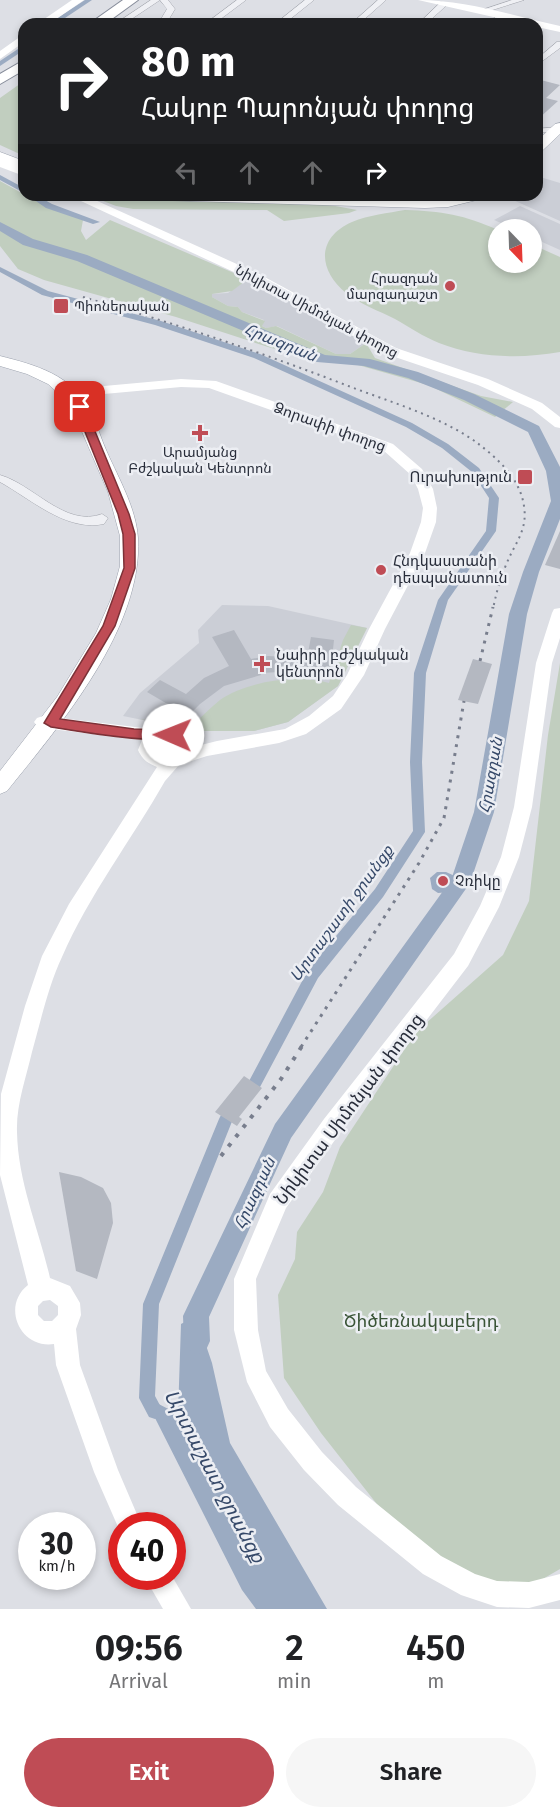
<!DOCTYPE html>
<html lang="en">
<head>
<meta charset="utf-8">
<style>
  body { margin:0; font-family:"Fira Sans","Noto Sans Armenian",sans-serif; background:#f6f6f6; color:#202124; height:100vh; display:flex; flex-direction:column; font-size:22px; white-space:nowrap }
  * { box-sizing:border-box; margin:0 }
  p { font-size:20px; color:#757577 }
  .icon { flex:none; width:33px; height:33px; fill:none; stroke:currentColor; stroke-width:2; stroke-linecap:round; stroke-linejoin:round }
  .map { position:relative; height:1609px; overflow:hidden }
  .side { display:flex; flex-direction:column; background:#fff; flex:1 }
  .side>* { flex:none }
  .top-card { position:absolute; left:18px; top:18px; width:525px; height:183px; border-radius:18px; box-shadow:0 3px 9px #0003; background:#202124; color:#fff; overflow:hidden }
  .needle { width:39px; rotate:157deg }
  .tools { position:absolute; left:488px; top:219px; display:grid; gap:12px }
  .tools a { display:grid; place-items:center; width:54px; height:54px; border-radius:50%; background:#fff; box-shadow:0 3px 9px #0003; font-size:30px }
  .speed { position:absolute; left:18px; top:1512px; display:flex; gap:12px; font-size:30px; font-weight:700; text-align:center }
  .speed>* { display:grid; place-content:center; width:78px; height:78px; border-radius:50%; background:#fff; box-shadow:0 3px 9px #0003; line-height:1 }
  .speed small { font-size:15px; font-weight:400 }
  .speed .limit { border:9px solid #d22; background:#fff; color:#111 }
  .pin { position:absolute; display:grid; place-items:center; width:51px; height:51px; color:#fff; margin:-26px; border-radius:12px; box-shadow:0 3px 9px #0006 }
  .me { position:absolute; width:66px; margin:-33px; rotate:271deg; stroke-linejoin:round; filter:drop-shadow(0 0 4px #0008) }
  .turn { display:flex; align-items:center; gap:21px; height:126px; padding:0 24px; font-size:27px }
  .turn .icon { width:78px; height:78px; stroke-width:2.5 }
  .turn b { display:block; font-size:42px; line-height:51px }
  .lanes { display:flex; align-items:center; height:57px; padding:0 24px; background:#0003; justify-content:center; gap:30px; direction:ltr }
  .lanes .off { opacity:.35 }
  .eta { display:flex; justify-content:space-evenly; align-items:center; height:102px; text-align:center }
  .eta b { font-size:36px; font-weight:600; line-height:42px }
  .button { display:flex; gap:12px; margin-top:auto; padding:12px 24px }
  .button a { flex:1; height:69px; border-radius:36px; background:#bf4c55; color:#fff; font-size:24px; font-weight:600; line-height:69px; text-align:center }
  .button a+a { background:#f6f6f6; color:#202124 }
  .map>svg:first-child { display:block }
  .built { fill:#cbced6 }
  .green { fill:#c1cebf }
  .water { fill:#9babc2 }
  .lines { fill:none; stroke-linecap:round; stroke-linejoin:round }
  .canal { fill:#9babc2; fill-rule:evenodd }
  .river { fill:#9babc2; fill-rule:evenodd }
  .building { fill:#b4b8c1 }
  .street-casing { stroke:#a3a6ae; stroke-width:1 }
  .primary-casing { stroke:#9da3af; stroke-width:1 }
  .highway-casing { stroke:#868c9a; stroke-width:2 }
  .street { fill:#eff0f4; fill-rule:evenodd }
  .secondary { fill:#fff; fill-rule:evenodd }
  .primary { fill:#fff; fill-rule:evenodd }
  .highway { fill:#fff; fill-rule:evenodd }
  .rail-far2 { stroke:#787e8d; stroke-width:2; stroke-dasharray:2 4.5; stroke-linecap:butt }
  .rail-far1 { stroke:#787e8d; stroke-width:3; stroke-dasharray:3 6; stroke-linecap:butt }
  .rail { stroke:#787e8d; stroke-width:4; stroke-dasharray:4 8; stroke-linecap:butt }
  .route { fill:#bf4c55; stroke:#7c3137; stroke-width:1.5 }
  .poi-dot { fill:#bf4c55; stroke:#eceef3; stroke-width:2 }
  .labels { text-anchor:middle; stroke-width:5; stroke-linejoin:round; paint-order:stroke }
  .far-poi-label { font-size:14px; fill:#282d3a; stroke:#eceef3; text-anchor:end }
  .far-street-label { font-size:14px; fill:#282d3a; stroke:#eceef3 }
  .street-label { font-size:15px; fill:#282d3a; stroke:#eceef3 }
  .poi-label { font-size:15px; fill:#282d3a; stroke:#eceef3; text-anchor:start }
  .water-label { font-size:16px; font-style:italic; fill:#364969; stroke:#eceef3 }
  .near-street-label { font-size:18px; fill:#282d3a; stroke:#eceef3 }
  .near-park-label { font-size:18px; fill:#3a5437; stroke:#eceef3 }
  .near-water-label { font-size:20px; font-style:italic; fill:#364969; stroke:#eceef3 }
</style>
</head>
<body>
<div class="map">
<svg width="560" height="1609" viewBox="0 0 560 1609">
  <rect width="100%" height="100%" fill="#dddfe5"/>
  <!-- built -->
  <g class="built">
    <path d="M537,176l23,7v38l-56,-25 33,-1z"/>
    <path d="M520,206l40,18v26l-29,-13v-7l-16,-1 -21,-9z"/>
    <path d="M248,279l81,43 37,21 -16,11h-14l-59,-28 -11,2 -4,-2 2,-6 -22,-8 -4,-5 -10,-1 -16,-9 -1,-3 17,-1z"/>
    <path d="M222,605l46,1 99,22 -29,58 -50,36 -34,9h-57l-74,-15 17,-23 59,-50 -1,-13z"/>
  </g>
  <!-- green -->
  <g class="green">
    <path d="M24,81l-2,59 2,16 -24,-11v-47z"/>
    <path d="M0,181l47,26 36,13 -2,11 5,9 24,-20 138,59 -16,12 -20,3v3l16,9 10,1 4,5 23,9 -3,5 4,2 10,-2 60,28h14l16,-11 9,15 106,38 32,6 -18,15 -67,-32 -70,-20 -42,-5 -48,-13 -92,-30 -132,-37 -26,-11 -18,-23z"/>
    <path d="M88,195l34,4 208,6 27,5 -8,3 -65,8 -17,-11 -134,-1 -17,-3z"/>
    <path d="M405,210c36,1 60,5 93,20v32h33v-18l29,13v95c-40,7 -83,6 -121,-9 -15,-6 -30,-16 -44,-24 -16,-8 -35,-15 -49,-26 -28,-23 -30,-55 6,-71 17,-7 36,-9 53,-12z"/>
    <path d="M351,625l16,3 -29,58 -50,36 -34,9h-57l-58,-12 53,7c9,-9 18,-18 28,-26 27,-19 78,-26 109,-17l14,-43z"/>
    <path d="M560,663v906l-38,22 -63,-20 -79,-63 -59,-75 -37,-55 -6,-83 17,-36 2,-27 26,-40 17,-45 76,-115 87,-77 26,-54 19,-166z"/>
  </g>
  <!-- water -->
  <g class="water">
    <path d="M437,872h9l11,5 -6,15 -13,1 -6,-4 -2,-11z"/>
    <path d="M196,1316l16,47 18,80 97,166h-71l-14,-19 -88,-174 -7,-18 31,16 3,-90z"/>
  </g>
  <g class="lines">
    <!-- canal -->
    <g class="canal">
      <path d="M85,0h7l-36,24h-8z"/>
      <path d="M24,45v5l-24,16v-5z"/>
      <path d="M0,175l24,13v5l-24,-13z"/>
      <path d="M27,195h9l16,9 48,18 -7,2 -47,-16z"/>
      <path d="M0,267l48,24 113,30 99,33 152,69 36,21 31,24 20,30 -3,33 -48,69 -22,73 -4,89 3,70 -42,65 -65,81 -58,109 -5,2 -5,-2 -2,-4 60,-113 67,-81 38,-58 -3,-69 4,-89 24,-73 48,-69 3,-33 -17,-26 -30,-24 -36,-21 -152,-69 -99,-33 -113,-30 -42,-23z"/>
      <path d="M226,1113l5,2 2,4 -74,185 -4,92 8,15 -2,6 -6,2 -6,-2 -10,-19 4,-94 76,-185 2,-4z"/>
    </g>
    <!-- river -->
    <path class="river" d="M0,222l33,17 54,16 238,100 45,4 48,13 56,22 65,32 21,41v52l-21,53 -12,42 -33,198 -24,71 -179,255 -82,179 1,24 -4,9 -9,4 -9,-4 -4,-9 -1,-25 92,-192 176,-244 23,-68 35,-198 14,-42 28,-71 -5,-30 -18,-39 -64,-32 -56,-22 -44,-12 -47,-4 -240,-101 -54,-16 -23,-14z"/>
  </g>
  <!-- building -->
  <g class="building">
    <path d="M537,79l23,6 -14,13 12,3 -21,19z"/>
    <path d="M560,531v38l-15,-4z"/>
    <path d="M234,630l17,29 17,-3 39,2 4,-21 23,3 -4,37 -30,-6 -40,2 1,2 -37,11 -24,18 -12,12 -41,-24 13,-12 26,14 18,-16 25,-12 -17,-29z"/>
    <path d="M473,659l19,5 -14,40 -20,-4z"/>
    <path d="M244,1076l18,12 -23,29 3,2 -5,7 -22,-14z"/>
    <path d="M59,1172l22,5 22,11 8,15 2,20 -16,56 -21,-8z"/>
  </g>
  <g class="lines">
    <!-- street casing -->
    <g class="street-casing">
      <g id="street">
        <path d="M151,0h9l-36,24h-9z"/>
        <path d="M160,0h8l7,9 -9,15h-8l9,-15z"/>
        <path d="M237,0h9l-32,24h-9z"/>
        <path d="M305,0h9l-30,24h-9z"/>
        <path d="M378,0h8l-27,24h-8z"/>
        <path d="M512,0h12l-41,13 -4,-2z"/>
        <path d="M441,2l7,2 -22,20h-8z"/>
        <path d="M498,14l7,2 -8,8h-8z"/>
        <path d="M557,42h3v6l-23,17v-6z"/>
        <path d="M557,127h3v4l-23,2v-4z"/>
        <path d="M0,475c33,9 65,53 102,39l6,4 -4,6c-38,8 -73,-25 -104,-42z"/>
      </g>
    </g>
    <!-- primary casing -->
    <g class="primary-casing">
      <g id="primary">
        <path d="M560,123v11l-18,17 -5,1v-11l18,-17z"/>
        <path d="M0,152l24,9v9l-24,-9z"/>
        <path d="M115,195h146l164,5c21,-1 41,-5 62,-5l-2,3 -37,9 -23,1 -303,-9z"/>
        <path d="M0,356c36,9 72,19 90,54 7,14 11,29 17,42 12,27 29,56 31,86 5,90 -77,186 -131,253l-7,3v-23l57,-74 39,-64 15,-34 9,-33v-30l-12,-44 -38,-88 -22,-20 -21,-10 -27,-8z"/>
      </g>
    </g>
    <!-- highway casing -->
    <g class="highway-casing">
      <g id="highway">
        <path d="M123,0h15l-33,24h-16z"/>
        <path d="M24,60v10l-24,14v-10z"/>
      </g>
    </g>
    <!-- street -->
    <use href="#street" class="street"/>
    <!-- secondary -->
    <g class="secondary">
      <path d="M72,0h12l-35,24h-12z"/>
      <path d="M418,0c48,0 95,16 142,26v6l-23,-5v-3h-13z"/>
      <path d="M24,34v8l-24,17v-8z"/>
      <path d="M0,160l24,9v7l-24,-9z"/>
      <path d="M68,195h16l175,79 137,74 92,31 54,24 18,14v11l-5,-1 -23,-18 -54,-24 -92,-31 -135,-74z"/>
      <path d="M181,379l35,2 177,63 29,25 11,20 4,19 -1,14 -11,31 -40,76 -21,46 -23,34 -35,25 -27,9 -72,13 -28,9 -14,16c-33,58 -76,114 -103,176 -14,30 -21,63 -30,95 -6,26 -16,53 -15,80 1,51 22,97 33,146l20,8 10,17 1,12 -5,14 4,36 38,105 24,56h-20v10l-28,-64 -38,-107 -2,-21c-34,5 -53,-38 -26,-59l-28,-110 1,-81 24,-88 17,-50 27,-52 88,-137c-10,-4 -15,-8 -19,-17l4,-10 -99,-12 -6,-2 -3,-4 3,-4 6,-2 117,14 13,-1 16,8 4,10 24,-6 68,-12 24,-13 24,-20 14,-21 22,-46 41,-76 11,-31 2,-14 -5,-19 -7,-14 -28,-25 -174,-62 -28,-1 -110,10 -7,-4 7,-4zM167,741l8,3 1,5 -3,4 -10,2 -7,-4 1,-4zM50,1300l8,6v9l-6,6h-8l-6,-6v-9l5,-5z"/>
      <path d="M560,608v30l-8,25 -20,144 -13,50 -20,50 -31,59 -128,167 -54,75 -30,71 2,51 8,41 22,38 34,43 34,35 85,69 34,18 22,7 32,1 31,-8v26l-31,8 -32,-1 -36,-12 -38,-21 -85,-69 -34,-35 -34,-43 -23,-45 -13,-52v-51l36,-85 54,-75 130,-165 26,-48 21,-49 13,-50 22,-144 16,-50 2,-4z"/>
      <path d="M144,1576h28l19,33h-28z"/>
    </g>
    <!-- primary -->
    <use href="#primary" class="primary"/>
    <!-- highway -->
    <use href="#highway" class="highway"/>
    <!-- rail-far2 -->
    <path class="rail-far2" d="M83,297c91,26 180,56 268,90 42,16 88,29 125,55 21,16 44,36 48,64 4,25 -10,38 -18,59 -6,14 -10,29 -13,44"/>
    <!-- rail-far1 -->
    <g class="rail-far1">
      <path d="M480,661l13,-54"/>
      <path d="M301,1047l118,-184 25,-45 20,-117"/>
    </g>
    <!-- rail -->
    <path class="rail" d="M221,1156l60,-77 21,-33"/>
  </g>
  <!-- route -->
  <path class="route" d="M80,404l5,3 44,107 6,20v34l-20,58 -55,93 74,10 39,1 7,5c-10,13 -109,-5 -129,-8l-7,-4 59,-97 21,-58 -1,-34 -5,-20 -43,-107z"/>
  <!-- markers -->
  <g class="poi-dot">
    <circle cx="450" cy="286" r="6"/>
    <rect x="53" y="298" width="16" height="16" rx="3"/>
    <path d="M197 424h6v6h6v6h-6v6h-6v-6h-6v-6h6z"/>
    <rect x="517" y="469" width="16" height="16" rx="3"/>
    <circle cx="381" cy="570" r="6"/>
    <path d="M259 655h6v6h6v6h-6v6h-6v-6h-6v-6h6z"/>
    <circle cx="443" cy="881" r="6"/>
  </g>
  <g class="labels">
    <!-- far-poi labels -->
    <g class="far-poi-label">
      <text x="438" y="283">Հրազդան<tspan x="438" dy="16">մարզադաշտ</tspan></text>
      <text x="74" y="311" text-anchor="start">Պիոներական</text>
      <text x="200" y="457" text-anchor="middle">Արամյանց<tspan x="200" dy="16">Բժշկական Կենտրոն</tspan></text>
    </g>
    <!-- far-street labels -->
    <g class="far-street-label">
      <text transform="translate(317 311) rotate(28)" y="5">Նիկիտա Սիմոնյան փողոց</text>
    </g>
    <!-- street labels -->
    <g class="street-label">
      <text transform="translate(330 427) rotate(20)" y="5">Ձորափի փողոց</text>
    </g>
    <!-- poi labels -->
    <g class="poi-label">
      <text x="512" y="482" text-anchor="end">Ուրախություն</text>
      <text x="393" y="566">Հնդկաստանի<tspan x="393" dy="17">դեսպանատուն</tspan></text>
      <text x="276" y="660">Նաիրի բժշկական<tspan x="276" dy="17">կենտրոն</tspan></text>
      <text x="455" y="886">Չռիկը</text>
    </g>
    <!-- water labels -->
    <g class="water-label">
      <text transform="translate(281 342) rotate(22)" y="6">Հրազդան</text>
      <text transform="translate(490 775) rotate(-80)" y="6">Հրազդան</text>
      <text transform="translate(341 913) rotate(-54)" y="6">Արտաշատի ջրանցք</text>
      <text transform="translate(254 1193) rotate(-65)" y="6">Հրազդան</text>
    </g>
    <!-- near-street labels -->
    <g class="near-street-label">
      <text transform="translate(349 1109) rotate(-53)" y="6">Նիկիտա Սիմոնյան փողոց</text>
    </g>
    <!-- near-park labels -->
    <g class="near-park-label">
      <text x="421" y="1327">Ծիծեռնակաբերդ</text>
    </g>
    <!-- near-water labels -->
    <g class="near-water-label">
      <text transform="translate(215 1476) rotate(62)" y="7">Արտաշատ ջրանցք</text>
    </g>
  </g>
</svg>
<div class="tools">
<a><svg class="needle" viewBox="-14 -14 28 28"><path d="M0-13l5 13h-10z" fill="#e53935"/><path d="M0 13l5-13h-10z" fill="#757577"/></svg></a>
</div>
<div class="speed"><div>30<small>km/h</small></div><div class="limit">40</div></div>
<div class="pin" style="left:80px;top:407px;background:#d93025"><svg class="icon" aria-label="arrive" viewBox="0 0 24 24"><path d="M6 21V4h12l-3 4 3 4H6"/></svg></div>
<svg class="me" style="left:173px;top:735px" viewBox="-20 -20 40 40"><circle r="19" fill="#fff"/><path d="M0-13L10 11 0 6-10 11z" fill="#bf4c55"/></svg>
<div class="top-card">
<div class="turn"><svg class="icon" aria-label="right" viewBox="0 0 24 24"><path d="M7 20v-9h11M14 6l5 5-5 5"/></svg><div><b>80 m</b>Հակոբ Պարոնյան փողոց</div></div>
<div class="lanes"><svg class="icon off" aria-label="left" viewBox="0 0 24 24"><path d="M17 20v-9H6M10 6l-5 5 5 5"/></svg><svg class="icon off" aria-label="ahead" viewBox="0 0 24 24"><path d="M12 20V5M6 11l6-6 6 6"/></svg><svg class="icon off" aria-label="ahead" viewBox="0 0 24 24"><path d="M12 20V5M6 11l6-6 6 6"/></svg><svg class="icon" aria-label="right" viewBox="0 0 24 24"><path d="M7 20v-9h11M14 6l5 5-5 5"/></svg></div>
</div>
</div>
<section class="side">
<div class="eta">
<div><b>09:56</b><p>Arrival</p></div>
<div><b>2</b><p>min</p></div>
<div><b>450</b><p>m</p></div>
</div>
<div class="button"><a>Exit</a><a>Share</a></div>
</section>
</body>
</html>
